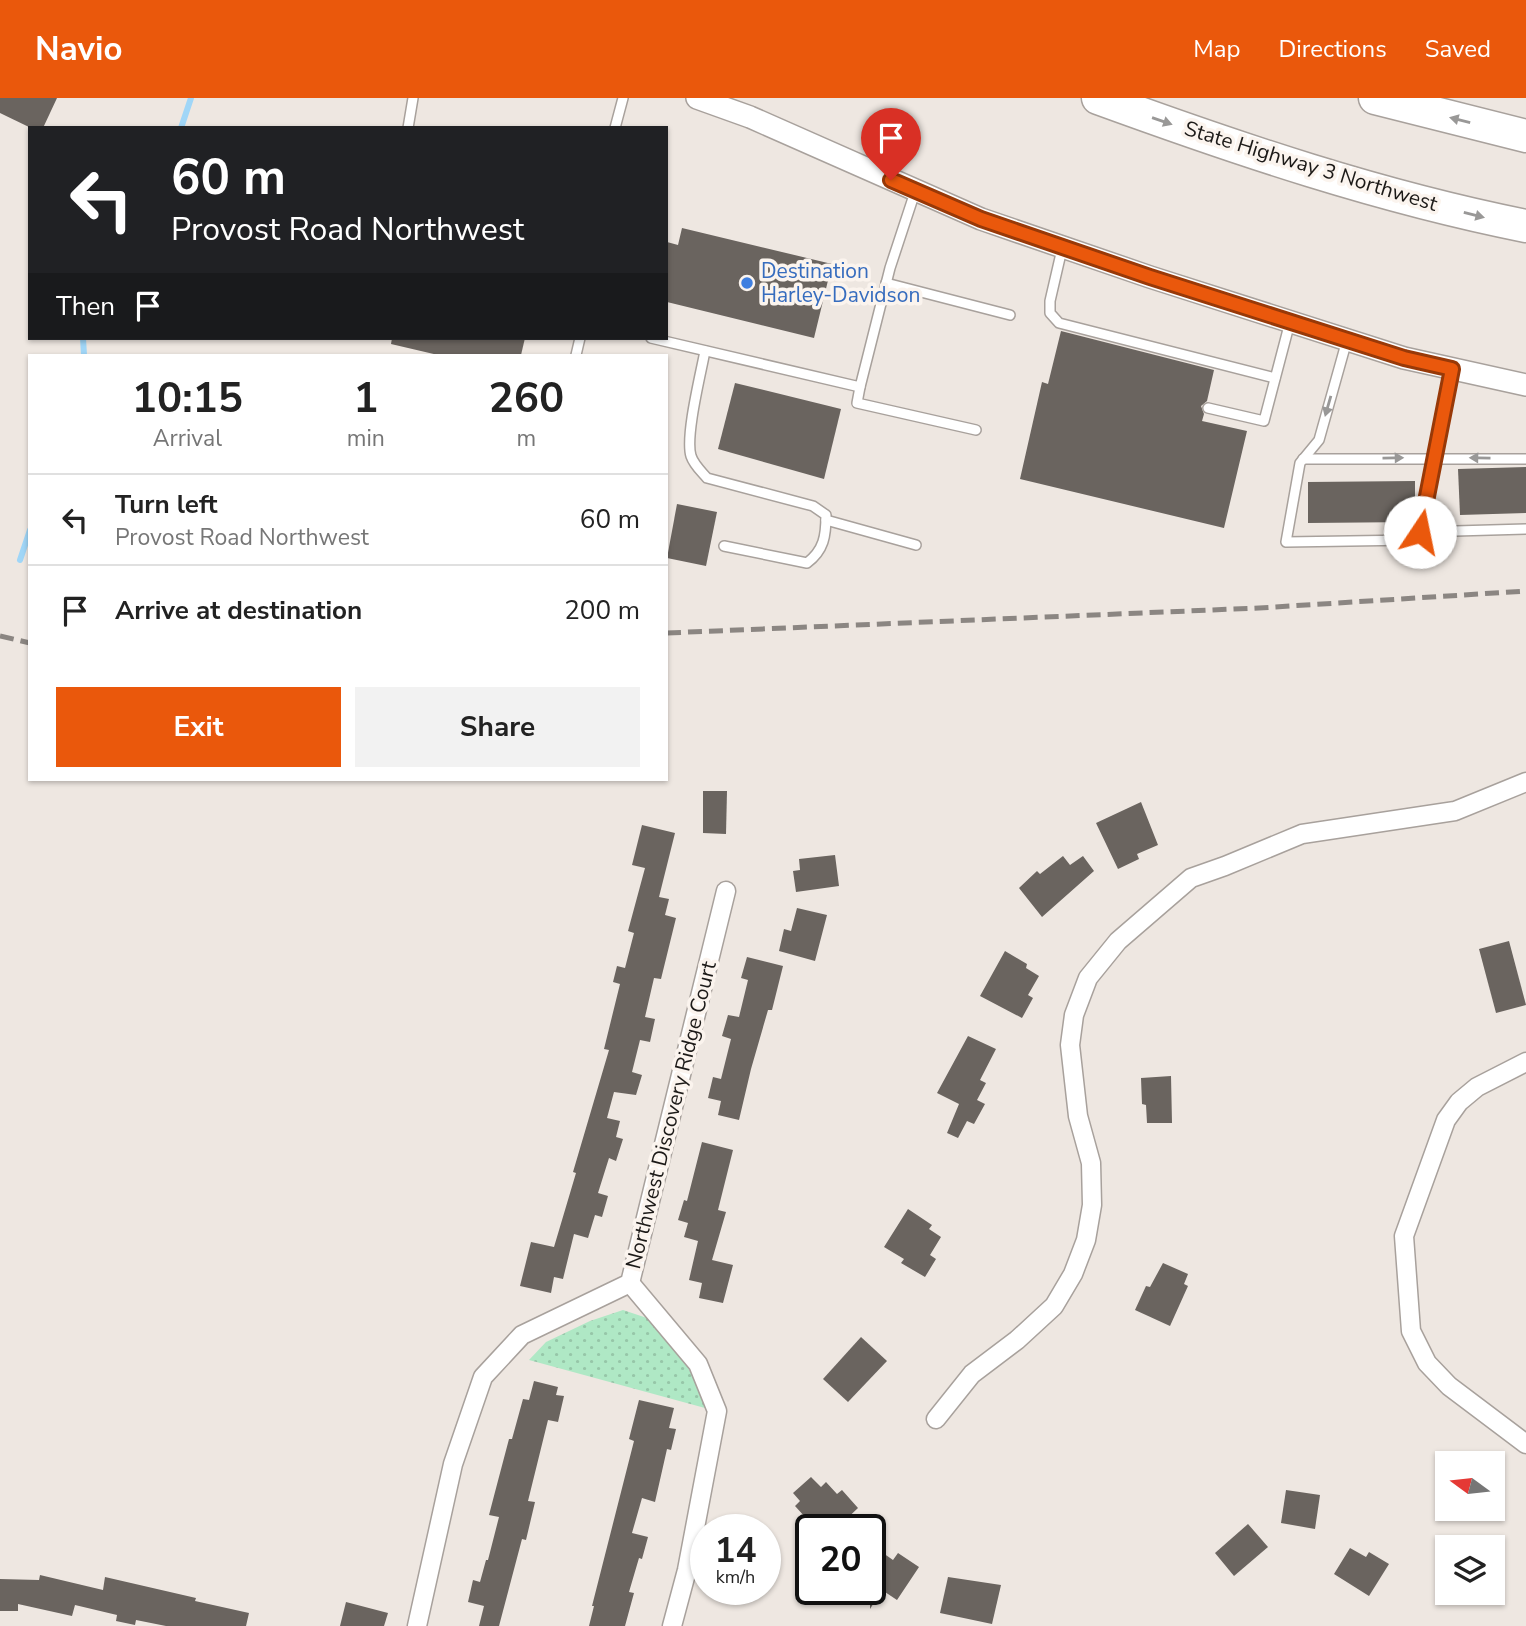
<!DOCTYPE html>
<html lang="en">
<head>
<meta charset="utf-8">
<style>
  body { margin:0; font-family:"Nunito Sans",sans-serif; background:#f2f2f2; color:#222; height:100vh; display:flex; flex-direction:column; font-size:26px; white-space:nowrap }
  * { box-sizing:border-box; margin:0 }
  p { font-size:23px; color:#767676 }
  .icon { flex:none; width:38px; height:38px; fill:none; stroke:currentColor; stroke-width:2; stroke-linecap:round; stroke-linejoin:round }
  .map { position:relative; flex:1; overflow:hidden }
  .panel { position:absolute; left:28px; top:256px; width:640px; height:427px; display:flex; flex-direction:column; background:#fff; border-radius:0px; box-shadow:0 2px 5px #0004 }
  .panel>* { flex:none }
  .top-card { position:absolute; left:28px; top:28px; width:640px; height:214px; border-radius:0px; box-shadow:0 2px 5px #0004; background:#202124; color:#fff; overflow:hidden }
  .needle { width:46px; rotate:285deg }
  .tools { position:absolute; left:1435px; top:1353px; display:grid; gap:14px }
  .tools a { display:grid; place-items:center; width:70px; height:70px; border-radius:0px; background:#fff; box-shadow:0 2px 5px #0004; font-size:35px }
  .speed { position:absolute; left:690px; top:1416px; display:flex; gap:14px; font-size:35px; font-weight:700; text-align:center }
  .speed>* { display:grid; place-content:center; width:91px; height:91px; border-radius:50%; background:#fff; box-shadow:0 2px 5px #0004; line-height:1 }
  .speed small { font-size:18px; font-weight:400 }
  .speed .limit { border:4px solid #111; border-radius:10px; background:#fff; color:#111 }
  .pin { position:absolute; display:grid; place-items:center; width:60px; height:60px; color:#fff; margin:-72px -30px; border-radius:50% 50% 50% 0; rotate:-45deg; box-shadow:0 0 7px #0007 }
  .pin .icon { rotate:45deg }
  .me { position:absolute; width:77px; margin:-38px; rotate:11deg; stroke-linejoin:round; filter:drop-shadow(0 0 5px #0008) }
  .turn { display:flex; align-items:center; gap:24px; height:147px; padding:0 28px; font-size:32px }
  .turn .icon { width:91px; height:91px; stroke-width:2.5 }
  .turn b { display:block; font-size:49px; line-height:60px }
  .then { display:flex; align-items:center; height:66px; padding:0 28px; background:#0003; gap:14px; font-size:26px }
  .eta { display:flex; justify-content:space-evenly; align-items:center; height:119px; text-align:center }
  .eta b { font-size:42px; font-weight:700; line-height:49px }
  .cta { display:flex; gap:14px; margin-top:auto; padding:14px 28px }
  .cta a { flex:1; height:80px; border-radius:0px; background:#ea580c; color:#fff; font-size:28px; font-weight:700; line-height:80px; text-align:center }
  .cta a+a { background:#f2f2f2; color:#222 }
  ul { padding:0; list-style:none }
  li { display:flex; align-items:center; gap:21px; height:91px; padding:0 28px; border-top:2px solid #e0e0e0 }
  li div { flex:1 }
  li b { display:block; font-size:26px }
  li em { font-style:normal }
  header { display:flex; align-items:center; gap:42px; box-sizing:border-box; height:98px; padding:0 35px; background:#ea580c; color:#fff }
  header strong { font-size:33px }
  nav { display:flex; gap:38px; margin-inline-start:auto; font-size:24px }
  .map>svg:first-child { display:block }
  .park { fill:url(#park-dots) }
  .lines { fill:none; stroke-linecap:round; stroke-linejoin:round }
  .stream { stroke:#a0d6f7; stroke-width:6 }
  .building { fill:#6a645f }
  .service-casing { stroke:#a8a19c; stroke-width:12 }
  .minor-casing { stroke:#a8a19c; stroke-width:21 }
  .tertiary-casing { stroke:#a8a19c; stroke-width:24 }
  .motorway-casing { stroke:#a8a19c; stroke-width:35 }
  .service { stroke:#fff; stroke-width:9 }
  .minor { stroke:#fff; stroke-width:18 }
  .tertiary { stroke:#fff; stroke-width:21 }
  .motorway { stroke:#fff; stroke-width:32 }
  .rail { stroke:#8b8682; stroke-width:5; stroke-dasharray:14 7; stroke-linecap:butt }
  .oneway { fill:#999897 }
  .route-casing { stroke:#983908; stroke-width:18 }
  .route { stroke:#ea580c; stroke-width:12 }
  .shop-dot { fill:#3f7fe0; stroke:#fbf4ee; stroke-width:2.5 }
  .labels { text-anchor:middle; stroke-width:7; stroke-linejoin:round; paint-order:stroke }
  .street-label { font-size:21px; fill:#1c1a18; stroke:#fbf4ee }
  .shop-label { font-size:21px; fill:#366cbe; stroke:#fbf4ee; text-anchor:start }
</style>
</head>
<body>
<header>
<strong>Navio</strong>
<nav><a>Map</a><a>Directions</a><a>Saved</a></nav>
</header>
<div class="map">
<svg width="1526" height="1528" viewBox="0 0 1526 1528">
  <defs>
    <pattern id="park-dots" width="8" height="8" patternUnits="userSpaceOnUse" patternTransform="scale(1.75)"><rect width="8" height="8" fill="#afe8c5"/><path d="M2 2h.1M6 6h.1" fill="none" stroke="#96c6a8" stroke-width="1.8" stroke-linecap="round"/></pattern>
  </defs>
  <rect width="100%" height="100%" fill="#eee7e1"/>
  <!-- park -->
  <path class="park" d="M623,1212l27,9 36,44 14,28 5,17 -176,-48 17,-18 44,-21z"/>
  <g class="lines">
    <!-- stream -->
    <g class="stream">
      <path d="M181,30l10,-30"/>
      <path d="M83,240l1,17"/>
      <path d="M20,462l10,-30"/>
    </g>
  </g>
  <!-- building -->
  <g class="building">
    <path d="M0,0h57l-14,30h-12l-31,-15z"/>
    <path d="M682,130l150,36 -18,74 -147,-36v-60l11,3z"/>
    <path d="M1061,233l153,39 -7,31 -6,5 3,8 -2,7 45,10 -23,97 -204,-49 22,-97 6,2z"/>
    <path d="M392,240h133l-4,17h-83l-47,-11z"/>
    <path d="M735,285l106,26 -17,70 -106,-30z"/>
    <path d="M1526,369v46l-66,2 -2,-46z"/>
    <path d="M1415,383v41l-107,1v-41z"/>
    <path d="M677,406l40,8 -11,54 -39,-8z"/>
    <path d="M703,693h24l-1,43 -23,-1z"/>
    <path d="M1141,704l17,43 -21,9 2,5 -21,10 -22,-46z"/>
    <path d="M642,727l33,8 -16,64 10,2 -4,16 11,3 -15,61 -7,-1 -9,39 10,2 -5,23 -10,-2 -8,32 10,3 -6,20 -22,-3 -7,26 13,3 -4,16 7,2 -7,22 -7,-3 -11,35 10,3 -6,21 -7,-2 -7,23 -14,-4 -11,45 -9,-2 -3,16 -31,-7 11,-44 23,5 22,-74 -3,-1 36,-122 -5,-1 16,-65 -7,-2 4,-16 8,2 9,-35 -6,-2 17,-63 -13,-3z"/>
    <path d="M835,757l4,31 -43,6 -3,-21 7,-1 -1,-11z"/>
    <path d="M1063,758l7,9 13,-9 11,15 -52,46 -23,-29 18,-17 3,3z"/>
    <path d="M797,810l30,7 -12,46 -36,-10 5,-22 7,2z"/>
    <path d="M1509,843l17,64 -30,8 -17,-64z"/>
    <path d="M1005,853l22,13 -1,4 13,8 -11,19 5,3 -11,20 -42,-22z"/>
    <path d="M747,859l36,9 -11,44h-4l-17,59 -12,51 -21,-5 3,-14 -13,-3 5,-21 8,2 10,-40 -9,-3 6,-21 11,2 9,-37 -7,-2z"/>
    <path d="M968,938l28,13 -16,31 6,3 -9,17 8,4 -11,20 -7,-3 -9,17 -11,-5 12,-29 -22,-11z"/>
    <path d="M1171,978l1,47h-25l-1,-18 -4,-1 -1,-26z"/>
    <path d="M702,1044l31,8 -15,60 8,2 -14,48 21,5 -10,38 -24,-5 3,-15 -13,-3 9,-39 -14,-4 4,-14 -10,-3 6,-20 3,1z"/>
    <path d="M908,1111l24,16 -3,4 12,8 -11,18 6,4 -11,18 -24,-14 3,-4 -20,-12z"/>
    <path d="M1163,1165l25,11 -4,10 4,2 -18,40 -35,-16 11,-24 4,1z"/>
    <path d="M861,1239l26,24 -39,41 -25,-23z"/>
    <path d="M534,1283l24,6 -2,8 8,1 -6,26 -10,-2 -20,81 7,1 -9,38 -4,-1 -23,87h-20l5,-20 -16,-4 5,-22 7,2 6,-22h2l11,-43 -10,-2 6,-23 14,-53h3l11,-40 6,1z"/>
    <path d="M639,1302l35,8 -5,20 7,1 -5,21 -4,-1 -12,53 -13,-4 -10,35 16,4 -6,22 -3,-1 -10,34 5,1 -9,33h-36l5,-20h-2l42,-165 -5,-2z"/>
    <path d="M811,1379l10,10 5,-5 11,12 5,-4 16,18 -20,19 -9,-10 -13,12 -21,-23 5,-5 -7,-8z"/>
    <path d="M1286,1392l34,5 -5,34 -34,-6z"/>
    <path d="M1248,1426l20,23 -34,29 -19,-23z"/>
    <path d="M1350,1450l16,9 3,-5 20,12 -20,32 -35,-22z"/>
    <path d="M880,1453l13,9 5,-7 21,14 -22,33 -15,-10 -12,19v-43z"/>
    <path d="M40,1477l63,15 2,-13 91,21 -1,3 54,12 -3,13h-80l-30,-6 -1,5 -19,-4 1,-6 -42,-10 -3,11 -54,-12v7h-18v-32l39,1z"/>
    <path d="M948,1479l53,8 -9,39 -52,-11z"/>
    <path d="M346,1504l42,11 -4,13h-44z"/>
  </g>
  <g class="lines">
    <!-- service casing -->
    <g class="service-casing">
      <g id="service">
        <path d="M408,30l5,-30"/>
        <path d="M615,30l8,-30"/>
        <path d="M1062,151l-12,52v12l9,10 216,55"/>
        <path d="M886,185l124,32"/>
        <path d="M651,240l209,49 30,-119 25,-76"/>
        <path d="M1347,242l-28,100 -19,23 -14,79 127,-2 7,-8"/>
        <path d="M705,253c-4,22 -20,85 -14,105 3,9 10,15 16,22l106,28 13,9c0,21 -2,35 -19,48l-83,-17"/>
        <path d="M576,257l4,-17"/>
        <path d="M1452,271l-32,163 106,-3"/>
        <path d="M860,289l-3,16 119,27"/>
        <path d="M1208,310l56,13 26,-99"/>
        <path d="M1303,361h223"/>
        <path d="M826,422l90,25"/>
      </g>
    </g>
    <!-- minor casing -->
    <g class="minor-casing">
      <g id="minor">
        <path d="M1526,964l-49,25 -18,15 -13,18 -42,116 7,95 16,32 22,23 77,58"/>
        <path d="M630,1185l68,81 19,47 -30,159 -15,56"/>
        <path d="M936,1321l36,-45 45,-34 37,-34 19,-32 13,-34 6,-35 -1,-42 -13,-47 -8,-71 4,-30 14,-37 30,-37 73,-63 34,-12 77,-32 153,-23 71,-29"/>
        <path d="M417,1528l36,-162 30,-87 39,-42 108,-52 96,-392"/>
      </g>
    </g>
    <!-- tertiary casing -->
    <g class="tertiary-casing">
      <path id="tertiary" d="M697,0l53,19 231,102 169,58 254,81 122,27"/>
    </g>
    <!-- motorway casing -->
    <g class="motorway-casing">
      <g id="motorway">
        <path d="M1098,0c140,51 282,99 428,128"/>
        <path d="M1375,0l151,38"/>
      </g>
    </g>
    <!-- service -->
    <use href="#service" class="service"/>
    <!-- minor -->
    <use href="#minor" class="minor"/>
    <!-- tertiary -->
    <use href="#tertiary" class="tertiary"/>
    <!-- motorway -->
    <use href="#motorway" class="motorway"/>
    <!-- rail -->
    <g class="rail">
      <path d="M667,535l592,-25 267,-17"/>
      <path d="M0,538l30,7"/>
    </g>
  </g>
  <!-- one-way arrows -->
  <defs><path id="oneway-solid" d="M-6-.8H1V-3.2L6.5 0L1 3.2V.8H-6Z" transform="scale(1.75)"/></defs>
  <g class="oneway">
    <use href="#oneway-solid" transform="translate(1460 22) rotate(-166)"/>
    <use href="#oneway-solid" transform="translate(1162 23) rotate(19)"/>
    <use href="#oneway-solid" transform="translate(1474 117) rotate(14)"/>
    <use href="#oneway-solid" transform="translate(1328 308) rotate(106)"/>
    <use href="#oneway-solid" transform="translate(1393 360) rotate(-1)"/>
    <use href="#oneway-solid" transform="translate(1480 360) rotate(-179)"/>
  </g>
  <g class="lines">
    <!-- route casing -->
    <g class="route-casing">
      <path id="route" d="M891,82l90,39 169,58 254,81 48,11 -32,163"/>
    </g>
    <!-- route -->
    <use href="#route" class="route"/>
  </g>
  <!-- markers -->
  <circle class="shop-dot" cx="747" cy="185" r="7"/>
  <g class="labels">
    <!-- street labels -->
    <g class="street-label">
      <text transform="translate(1311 68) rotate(17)" y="7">State Highway 3 Northwest</text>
      <text transform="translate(671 1017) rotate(-76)" y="7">Northwest Discovery Ridge Court</text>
    </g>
    <!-- shop labels -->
    <g class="shop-label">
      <text x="761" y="180">Destination<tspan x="761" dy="24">Harley-Davidson</tspan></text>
    </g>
  </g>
</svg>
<div class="tools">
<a><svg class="needle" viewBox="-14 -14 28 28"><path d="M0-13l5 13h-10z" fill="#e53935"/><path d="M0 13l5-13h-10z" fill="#767676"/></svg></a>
<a><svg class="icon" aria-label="layers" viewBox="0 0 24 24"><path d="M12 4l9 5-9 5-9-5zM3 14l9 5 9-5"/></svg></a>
</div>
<div class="speed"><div>14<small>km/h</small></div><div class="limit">20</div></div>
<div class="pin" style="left:891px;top:82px;background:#d93025"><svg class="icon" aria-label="arrive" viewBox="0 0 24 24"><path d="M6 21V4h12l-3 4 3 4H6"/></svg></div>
<svg class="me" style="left:1420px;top:434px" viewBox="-20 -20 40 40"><circle r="19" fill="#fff"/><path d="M0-13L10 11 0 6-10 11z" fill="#ea580c"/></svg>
<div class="top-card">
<div class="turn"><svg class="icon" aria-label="left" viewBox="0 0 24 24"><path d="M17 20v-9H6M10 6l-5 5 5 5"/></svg><div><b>60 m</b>Provost Road Northwest</div></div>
<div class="then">Then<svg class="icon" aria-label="arrive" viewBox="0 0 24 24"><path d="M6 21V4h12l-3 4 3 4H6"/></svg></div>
</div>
<section class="panel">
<div class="eta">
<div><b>10:15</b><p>Arrival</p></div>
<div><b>1</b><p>min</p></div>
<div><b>260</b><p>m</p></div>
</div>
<ul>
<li><svg class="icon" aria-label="left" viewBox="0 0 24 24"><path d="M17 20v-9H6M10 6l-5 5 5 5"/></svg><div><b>Turn left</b><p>Provost Road Northwest</p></div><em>60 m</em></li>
<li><svg class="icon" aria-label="arrive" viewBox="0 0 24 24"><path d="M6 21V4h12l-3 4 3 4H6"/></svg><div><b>Arrive at destination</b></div><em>200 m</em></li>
</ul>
<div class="cta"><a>Exit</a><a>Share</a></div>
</section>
</div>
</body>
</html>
